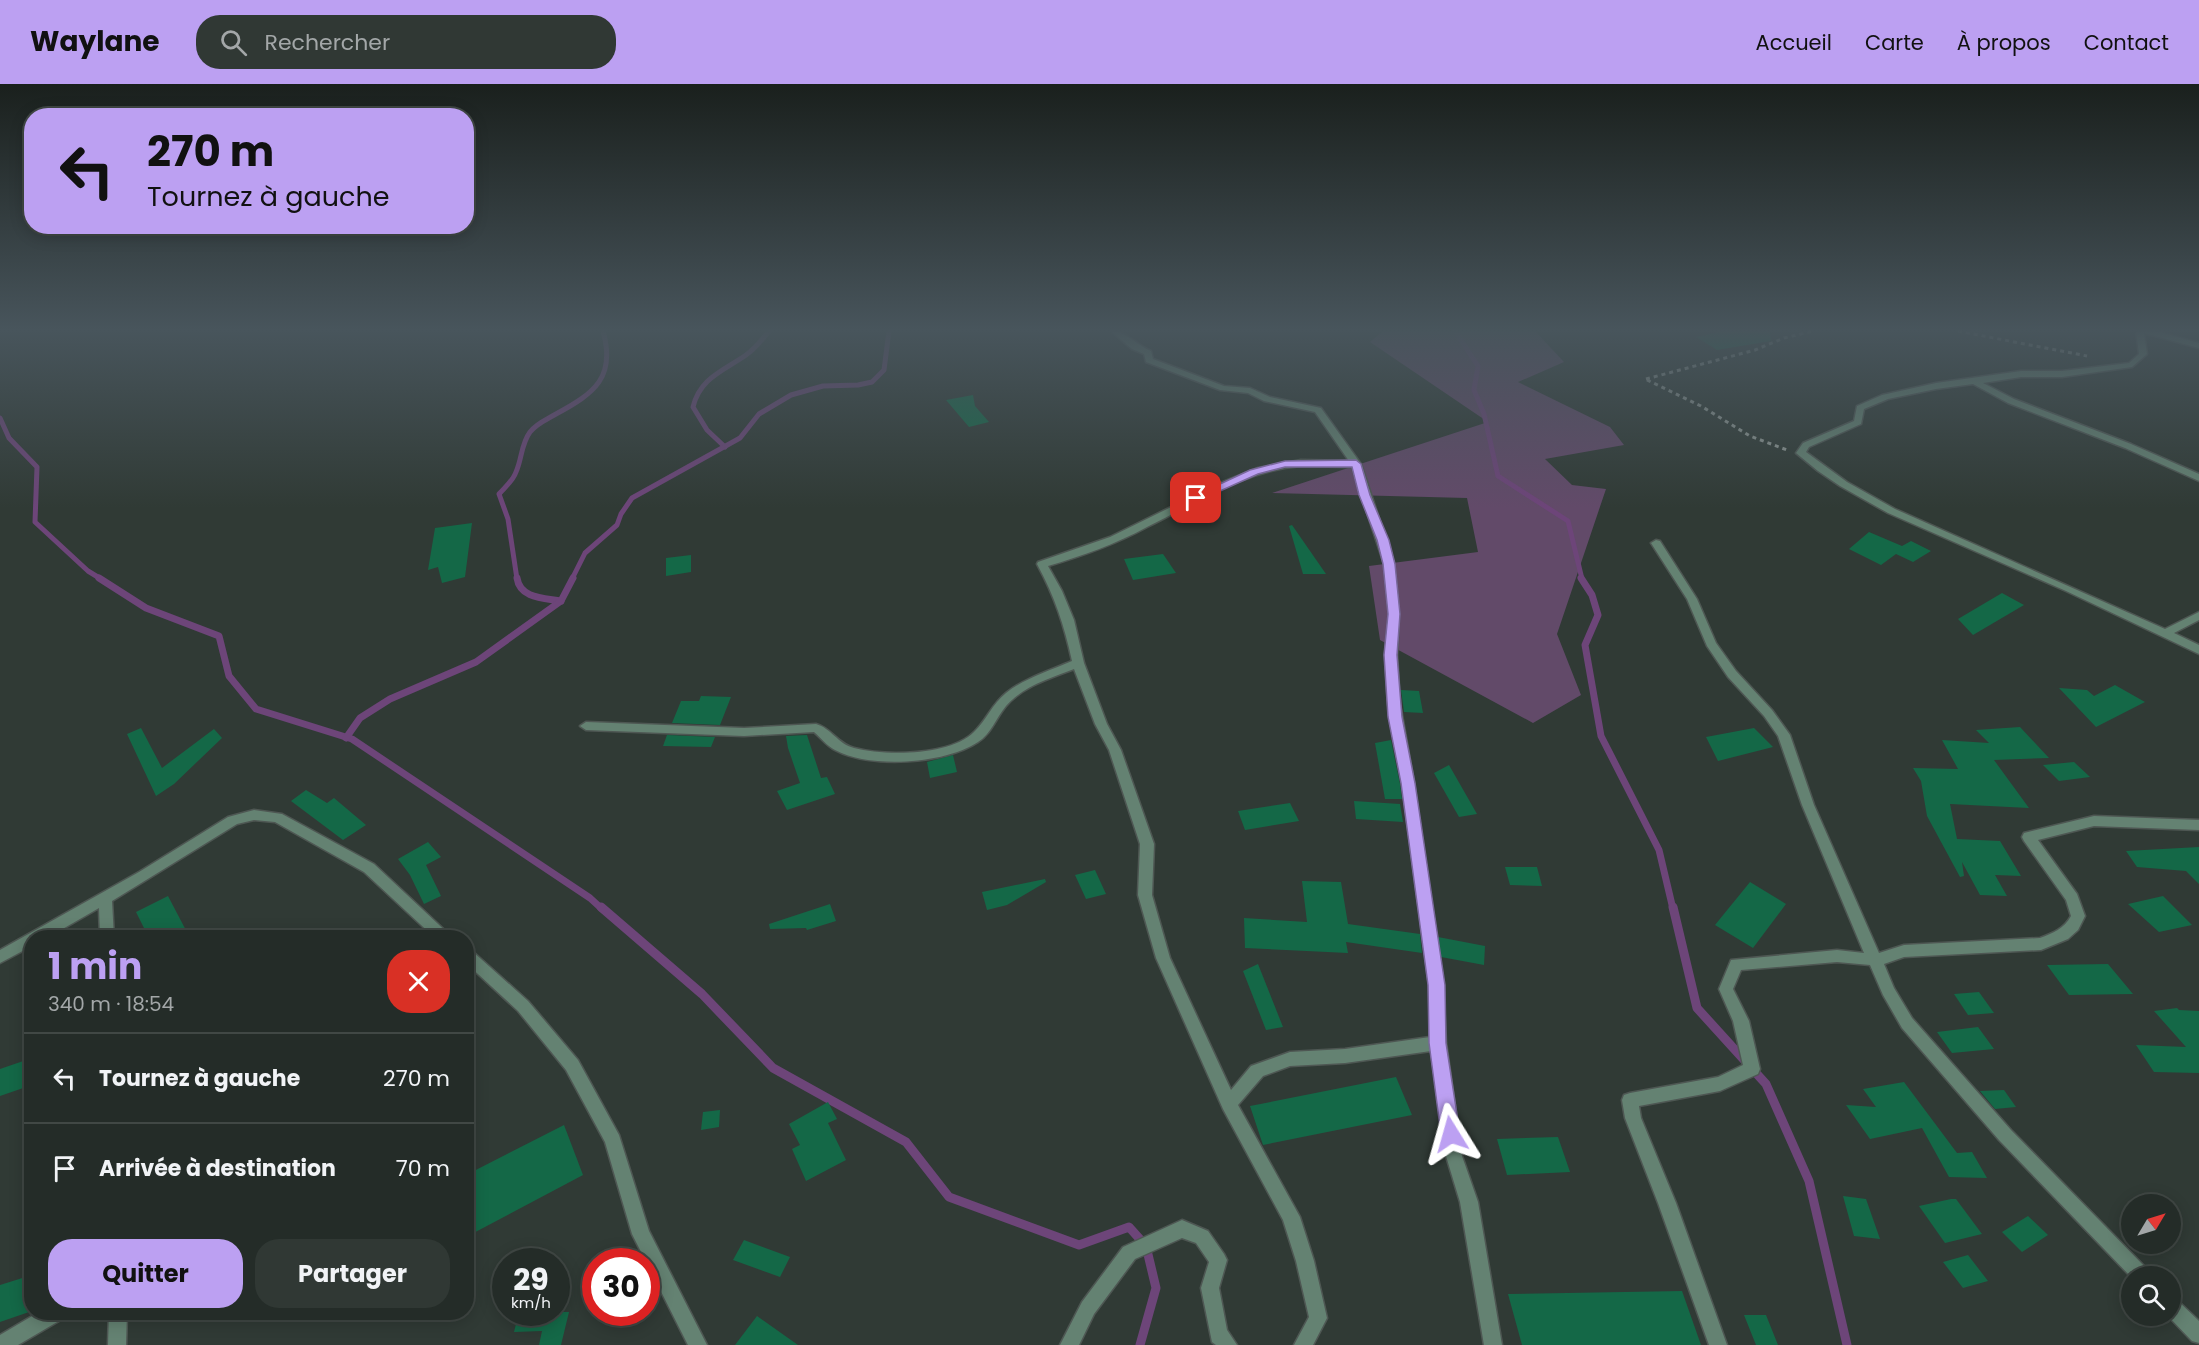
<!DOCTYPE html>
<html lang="fr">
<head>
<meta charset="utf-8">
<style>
  body { margin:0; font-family:Poppins,sans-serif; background:#303834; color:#f1f3f6; height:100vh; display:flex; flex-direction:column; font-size:22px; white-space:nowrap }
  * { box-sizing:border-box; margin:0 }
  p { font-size:20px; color:#a3a7a8 }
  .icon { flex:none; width:33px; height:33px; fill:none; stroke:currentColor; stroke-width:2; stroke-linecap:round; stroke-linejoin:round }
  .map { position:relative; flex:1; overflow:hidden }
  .sheet { position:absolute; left:24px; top:846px; width:450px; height:390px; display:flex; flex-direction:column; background:#242c28; border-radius:24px; box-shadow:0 3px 15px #0003,0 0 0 2px #414845 }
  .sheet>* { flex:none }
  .banner { position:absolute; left:24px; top:24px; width:450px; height:126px; border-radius:24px; box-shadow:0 3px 15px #0003,0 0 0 2px #414845; background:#bca0f2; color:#111; overflow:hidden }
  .needle { width:39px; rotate:52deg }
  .fabs { position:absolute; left:2121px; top:1110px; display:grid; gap:12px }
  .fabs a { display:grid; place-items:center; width:60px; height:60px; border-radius:50%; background:#242c28; box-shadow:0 3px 15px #0003,0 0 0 2px #414845; font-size:30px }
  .speed { position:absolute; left:492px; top:1164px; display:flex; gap:12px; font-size:30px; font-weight:700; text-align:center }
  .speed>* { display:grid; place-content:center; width:78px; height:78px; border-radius:50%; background:#242c28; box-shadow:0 3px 15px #0003,0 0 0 2px #414845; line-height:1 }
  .speed small { font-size:15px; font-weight:400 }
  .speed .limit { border:9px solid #d22; background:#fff; color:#111 }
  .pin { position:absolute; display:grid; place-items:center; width:51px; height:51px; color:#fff; margin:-26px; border-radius:12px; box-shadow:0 3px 9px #0006 }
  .me { position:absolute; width:66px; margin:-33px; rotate:352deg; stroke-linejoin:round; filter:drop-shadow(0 0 4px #0008) }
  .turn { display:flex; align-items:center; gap:21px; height:126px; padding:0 24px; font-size:27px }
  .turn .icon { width:78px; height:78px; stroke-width:2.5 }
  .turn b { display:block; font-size:42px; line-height:51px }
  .round { display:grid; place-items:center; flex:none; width:63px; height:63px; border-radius:24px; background:#303834 }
  .overview { display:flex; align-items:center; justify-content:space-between; height:102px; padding:0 24px }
  h1 { font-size:36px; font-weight:700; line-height:45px; color:#bca0f2 }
  .button { display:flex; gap:12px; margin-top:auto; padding:12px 24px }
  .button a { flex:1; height:69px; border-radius:24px; background:#bca0f2; color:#111; font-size:24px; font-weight:700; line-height:69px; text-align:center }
  .button a+a { background:#303834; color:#f1f3f6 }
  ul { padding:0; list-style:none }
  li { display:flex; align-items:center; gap:18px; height:90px; padding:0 24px; border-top:2px solid #414845 }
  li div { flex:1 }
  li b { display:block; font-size:22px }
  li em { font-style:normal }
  header { display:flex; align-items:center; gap:36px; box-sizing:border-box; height:84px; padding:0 30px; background:#bca0f2; color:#111 }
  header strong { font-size:28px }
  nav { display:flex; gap:33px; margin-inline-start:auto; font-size:21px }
  .search { width:420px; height:54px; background:#303834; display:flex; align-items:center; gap:15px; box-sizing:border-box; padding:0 21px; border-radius:24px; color:#a3a7a8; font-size:22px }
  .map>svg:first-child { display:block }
  .green { fill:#624a69 }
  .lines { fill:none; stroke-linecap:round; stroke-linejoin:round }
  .stream-far2 { stroke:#6d4579; stroke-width:5 }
  .stream-far1 { stroke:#6d4579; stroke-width:7 }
  .stream { stroke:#6d4579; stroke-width:9 }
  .building { fill:#146847 }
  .street-casing { stroke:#4e5753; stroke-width:3 }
  .path { stroke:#8f9793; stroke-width:3; stroke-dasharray:4 4; stroke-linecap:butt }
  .street { fill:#648272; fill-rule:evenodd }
  .route { fill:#bca0f2; stroke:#7a689d; stroke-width:1.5 }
</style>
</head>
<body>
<header>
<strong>Waylane</strong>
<div class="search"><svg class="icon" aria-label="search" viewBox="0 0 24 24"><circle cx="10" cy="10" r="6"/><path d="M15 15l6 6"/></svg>Rechercher</div>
<nav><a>Accueil</a><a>Carte</a><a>À propos</a><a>Contact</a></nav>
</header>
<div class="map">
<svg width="2199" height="1261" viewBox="0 0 2199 1261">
  <rect width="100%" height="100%" fill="#303a35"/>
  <!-- green -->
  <path class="green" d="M1383,247h152l29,31 -46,20 92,45 14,18 -79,14 27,26 34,4 -49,145 24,61 -48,28 -153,-83 -11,-74 109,-14 -11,-54 -195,-5 216,-71 -118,-80z"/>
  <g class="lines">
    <!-- stream-far2 -->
    <g class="stream-far2">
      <path d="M1455,247l23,35 -4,24 10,24 14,62 70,45 14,58"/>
      <path d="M0,334l9,20 28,29 -2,55 53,49 13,8"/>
      <path d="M725,363l-18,-17 -14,-23c7,-29 30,-36 53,-52 9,-6 16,-15 23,-24"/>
      <path d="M517,495l-9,-60 -9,-25c6,-7 14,-13 17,-22 6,-13 5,-28 14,-40 7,-9 16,-12 26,-18 39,-21 60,-37 47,-83"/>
      <path d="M572,495l13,-26 32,-28 4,-11 11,-16 108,-60 19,-24 32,-19 32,-9 35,-1 14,-3 12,-12 5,-39"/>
    </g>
    <!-- stream-far1 -->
    <g class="stream-far1">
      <path d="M99,494l47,30 73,28 10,40 27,33 96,30 238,159 12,11"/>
      <path d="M517,494c3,21 28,20 44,23"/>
      <path d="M1581,494l11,17 6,20 -13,30 16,91 58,114 14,59"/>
      <path d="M346,654l14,-20 30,-19 86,-37 85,-61 12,-23"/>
    </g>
    <!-- stream -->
    <g class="stream">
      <path d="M601,823l101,87 71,74 133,74 43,55 130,48 50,-18 17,19 10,42 -16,57"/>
      <path d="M1673,823l24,101 69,76 43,97 38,164"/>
    </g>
  </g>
  <!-- building -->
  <g class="building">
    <path d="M1723,247h47l1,10 -54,9 -21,-13z"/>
    <path d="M973,311l2,11 14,16 -20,5 -23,-27z"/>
    <path d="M472,439l-7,54 -23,6 -4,-16 -10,3 7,-42z"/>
    <path d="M1292,441l34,49h-23l-14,-48z"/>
    <path d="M1869,448l33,14 9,-5 20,10 -18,11 -17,-8 -15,11 -32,-16z"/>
    <path d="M1163,470l13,19 -43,7 -9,-21z"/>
    <path d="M691,471v17l-25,4v-18z"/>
    <path d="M2002,509l22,12 -51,30 -15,-16z"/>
    <path d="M2115,601l30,17 -49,25 -37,-39 28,2 7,6z"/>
    <path d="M1401,606l18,1 4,22 -19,-1z"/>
    <path d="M701,612l30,1 -11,28 -48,-2 9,-22h18z"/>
    <path d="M2020,643l29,31 -55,2 35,48 -79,-4 7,35 43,2 21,35 -26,-1 12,21 -27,-1 -18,-33 2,14 -4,1 -33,-61 -6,-35 -8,-13 45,1 -16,-29 47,3 -13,-13z"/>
    <path d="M141,644l21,40 52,-39 8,9 -48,46 -18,12 -29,-62z"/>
    <path d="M1754,644l19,19 -55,14 -12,-24z"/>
    <path d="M667,651l48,2 -4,10 -48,-1z"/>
    <path d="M807,651l14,43 6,-1 8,17 -48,16 -10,-19 23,-8 -12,-35 -2,-12z"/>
    <path d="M1391,656l9,44 2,15h-17l-10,-56z"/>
    <path d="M953,671l4,17 -27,6 -3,-16z"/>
    <path d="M2074,678l16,15 -31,4 -16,-16z"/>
    <path d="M1449,681l28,49 -18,3 -25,-44z"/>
    <path d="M306,706l21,13 7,-5 32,27 -23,15 -52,-39z"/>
    <path d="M1354,717l46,3 3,18 -47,-3z"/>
    <path d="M1290,719l9,18 -54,9 -7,-19z"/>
    <path d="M428,758l13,15 -15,8 15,31 -17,8 -14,-29 -12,-16z"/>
    <path d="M2199,763v37l-13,-13 -49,-4 -11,-16z"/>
    <path d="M1505,783h32l5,19 -32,-1z"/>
    <path d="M1095,786l11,24 -20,5 -11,-24z"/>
    <path d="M1045,795l1,3 -39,23 -20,5 -5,-18z"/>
    <path d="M1302,797l39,1 7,42 72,10 2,19 -76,-11 2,11 -103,-5 -1,-30 63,4z"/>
    <path d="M1750,798l36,22 -33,44 -38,-23z"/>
    <path d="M168,812l22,42h-41l-13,-26z"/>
    <path d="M2163,812l29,29 -33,7 -31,-28z"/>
    <path d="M830,820l6,17 -29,9 -1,-2 -36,1 -1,-5z"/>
    <path d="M1438,853l47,9 -1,19 -43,-8z"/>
    <path d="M1258,880l25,63 -17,3 -23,-59z"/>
    <path d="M2108,880l25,30 -64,1 -22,-30z"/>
    <path d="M1979,908l15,21 -26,2 -14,-21z"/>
    <path d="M2177,924l2,2 20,1v62l-45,-1 -18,-27 50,2 -32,-36z"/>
    <path d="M1978,943l16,22 -42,4 -15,-21z"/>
    <path d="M32,974v27l-32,11v-27z"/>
    <path d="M1396,993l16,38 -149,30 -13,-39z"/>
    <path d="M1904,998l53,71 15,-1 15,26 -38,-1 -27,-49 -52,11 -24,-34 30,2 -13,-18z"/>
    <path d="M2004,1006l12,17 -21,2 -15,-18z"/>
    <path d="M828,1018l9,17 -9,4 18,37 -40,21 -14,-32 8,-4 -11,-21z"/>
    <path d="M720,1026l-1,17 -18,3 2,-18z"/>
    <path d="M564,1041l19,50 -117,62v-62z"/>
    <path d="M1558,1053l12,35 -63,3 -10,-36z"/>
    <path d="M1843,1112l23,3 14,40 -26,-3z"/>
    <path d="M1951,1115h5l26,35 -37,9 -26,-37z"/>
    <path d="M2028,1132l20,19 -26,17 -20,-20z"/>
    <path d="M744,1156l46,17 -10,20 -47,-17z"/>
    <path d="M1968,1171l20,26 -25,7 -20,-26z"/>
    <path d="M32,1191v36l-32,11v-37z"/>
    <path d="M1682,1207l19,54h-179l-14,-51z"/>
    <path d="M519,1228h50l-8,33h-22l3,-14 -28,1z"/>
    <path d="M1744,1231h22l12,30h-22z"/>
    <path d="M757,1232l41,29h-63z"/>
  </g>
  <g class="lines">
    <!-- street casing -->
    <g class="street-casing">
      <g id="street">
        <path d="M1111,247c14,0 26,14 40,20l2,8 71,27 26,2 20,9 51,11 40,56 33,100 5,50 -2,41 3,49 14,79 29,202 3,58 16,113 16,46 24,143h-18l-24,-143 -14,-46 -15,-105 -86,12 -55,3 -27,10 -25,29 62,112 14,44 13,57 -14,27h-19l15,-28 -13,-56 -13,-41 -60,-111 -67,-151 -18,-63 2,-51 -31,-94 -14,-26 -21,-55c-23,9 -51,17 -68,37 -10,12 -15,28 -28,36 -33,22 -108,27 -143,8 -8,-4 -14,-12 -21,-18l-70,4 -158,-6 -6,-4 6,-4 158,6 72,-4c15,4 22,20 38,24 31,8 96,8 120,-16 12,-11 18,-28 32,-39 19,-15 43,-22 66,-32 -8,-36 -17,-64 -35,-97l1,-2 72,-25 108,-53 40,-16 43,-8 48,1 -34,-49 -51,-11 -16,-8 -28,-3 -74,-28 -2,-8 -12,-5zM1301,382l51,1 32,97 5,50 -4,41 3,49 14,79 27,202 1,52 -85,12 -55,3 -39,14 -20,24 -61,-132 -18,-63 2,-51 -33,-94 -14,-26 -23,-61 -10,-43 -12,-29 -14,-25c34,-10 68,-22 99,-39 49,-24 98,-57 154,-61z"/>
        <path d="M2136,247h20l43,12v5l-55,-15 3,21 -15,13 -70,10h-41l-38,6 31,16 117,45 68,30v7l-74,-33 -117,-45 -35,-19 -37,5 -48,10 -24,10 -3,15 -52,23 -3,5 41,30 48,27 270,120 34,-17v8l-25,13 25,12v9l-133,-63 -178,-78 -48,-27 -22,-15 -22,-18 7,-10 51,-22 3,-15 25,-11 54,-12 85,-12h41l67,-8 10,-9z"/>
        <path d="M1656,456l4,1 37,58 19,44 20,28 36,39 18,25 24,70 65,148 25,-8 136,-7c13,-5 24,-9 31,-22l-5,-16 -42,-59 -2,-4 2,-4 70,-17 105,4v10l-105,-4 -56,14 39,54 8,22 -7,14 -10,9 -27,11 -137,7 -20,7 10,24 18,30 99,112 137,140 3,6h-19v2l-133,-138 -97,-112 -19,-33 -13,-30 -33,-3 -96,8 -8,19 16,32 11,48 -2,5 -38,17 -81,15 2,12 35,85 51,142h-18l-51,-142 -33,-85 -3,-18 2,-5 6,-2 88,-16 25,-12 -10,-44 -14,-32 12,-29 106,-10 27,3 -62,-148 -24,-69 -14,-20 -36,-39 -21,-31 -20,-47 -36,-56z"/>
        <path d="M254,726l28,4 92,50 79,74h-18l-71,-66 -89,-50 -21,-2 -17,4 -125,77 2,37h-14l-1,-30 -52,30h-15v8l-32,17v-13l139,-78 89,-55z"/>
        <path d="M466,864l5,2 57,51 50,59 41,75 30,96 58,114h-19l-56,-111 -27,-92 -39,-72 -48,-59 -52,-48z"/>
        <path d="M1182,1136l26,11 16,23 3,6 -8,28 8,42 10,15h-21l-4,-3 -11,-54 8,-26 -13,-19 -14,-5 -47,21 -41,55 -15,31h-19l22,-43 41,-55z"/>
        <path d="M2170,1212l6,3 23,22v22l-7,-2 -24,-25h2z"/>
        <path d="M39,1228h28l-3,6 -46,27h-18v-10z"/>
        <path d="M109,1228h18l-1,33h-18z"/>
      </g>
    </g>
    <!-- path -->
    <g class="path">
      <path d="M1958,247l129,25"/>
      <path d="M1646,295l109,-29 29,-12 29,-7"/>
      <path d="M1647,296l54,26 49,30 37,14"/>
    </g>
    <!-- street -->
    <use href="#street" class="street"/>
  </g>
  <!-- sky -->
  <linearGradient id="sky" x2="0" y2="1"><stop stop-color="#1a201d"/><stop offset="0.58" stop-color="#48555c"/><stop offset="1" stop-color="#48555c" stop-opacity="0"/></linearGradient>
  <rect width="2199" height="424" fill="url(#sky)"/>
  <!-- route -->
  <path class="route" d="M1356,376l5,4 9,31 19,45 6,24 5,50 -3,41 5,62 13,66 30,202 1,58 14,91 -3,6 -6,2 -7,-2 -3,-6 -12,-91 -1,-58 -27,-202 -13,-66 -4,-62 4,-41 -5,-50 -6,-24 -18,-45 -7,-28h-67l-27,7 -58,26 -4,1 -6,-3 60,-28 35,-9z"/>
</svg>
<div class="fabs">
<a><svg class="needle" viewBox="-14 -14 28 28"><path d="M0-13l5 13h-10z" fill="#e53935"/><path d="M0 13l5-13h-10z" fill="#a3a7a8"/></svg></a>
<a><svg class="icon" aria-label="search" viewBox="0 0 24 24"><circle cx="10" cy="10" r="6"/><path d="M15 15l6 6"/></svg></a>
</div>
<div class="speed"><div>29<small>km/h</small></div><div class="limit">30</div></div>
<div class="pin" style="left:1196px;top:414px;background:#d93025"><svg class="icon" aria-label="arrive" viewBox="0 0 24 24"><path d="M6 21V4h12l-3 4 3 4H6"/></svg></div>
<svg class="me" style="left:1451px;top:1050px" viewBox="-20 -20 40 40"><path d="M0-17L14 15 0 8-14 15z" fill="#bca0f2" stroke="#fff" stroke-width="4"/></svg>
<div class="banner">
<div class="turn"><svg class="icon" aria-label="left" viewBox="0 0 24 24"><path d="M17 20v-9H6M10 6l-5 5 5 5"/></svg><div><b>270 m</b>Tournez à gauche</div></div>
</div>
<section class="sheet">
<div class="overview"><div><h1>1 min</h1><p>340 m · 18:54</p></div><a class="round" style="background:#d93025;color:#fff"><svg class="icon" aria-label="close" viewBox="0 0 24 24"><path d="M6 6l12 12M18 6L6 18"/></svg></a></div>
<ul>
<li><svg class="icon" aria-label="left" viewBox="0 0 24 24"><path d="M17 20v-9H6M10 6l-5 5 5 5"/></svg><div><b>Tournez à gauche</b></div><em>270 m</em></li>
<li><svg class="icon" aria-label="arrive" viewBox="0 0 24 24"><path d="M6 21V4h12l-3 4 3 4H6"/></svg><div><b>Arrivée à destination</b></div><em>70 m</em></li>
</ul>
<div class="button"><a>Quitter</a><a>Partager</a></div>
</section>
</div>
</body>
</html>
